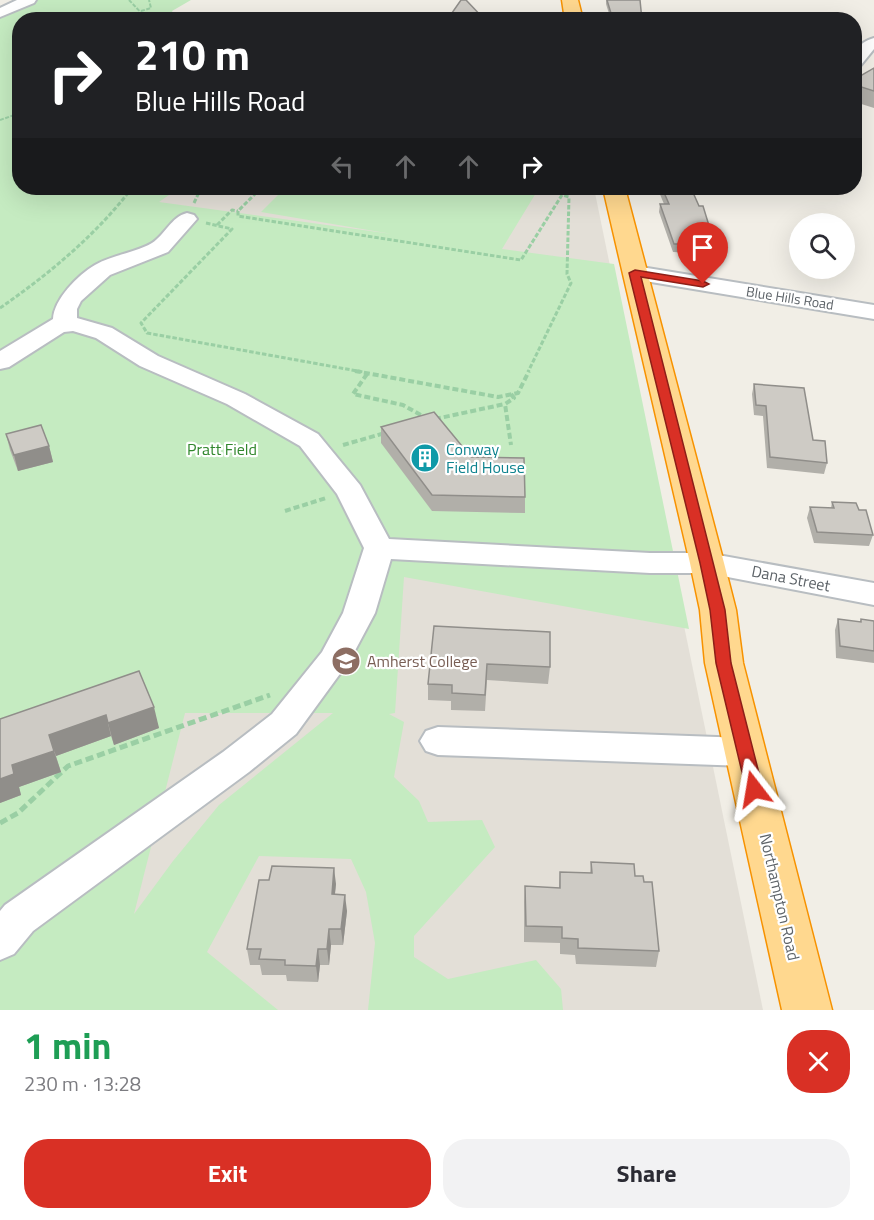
<!DOCTYPE html>
<html lang="en">
<head>
<meta charset="utf-8">
<style>
  body { margin:0; font-family:"Titillium Web",sans-serif; background:#f2f2f3; color:#2b2b33; height:100vh; display:flex; flex-direction:column; font-size:22px; white-space:nowrap }
  * { box-sizing:border-box; margin:0 }
  p { font-size:20px; color:#7c7c81 }
  .icon { flex:none; width:33px; height:33px; fill:none; stroke:currentColor; stroke-width:2; stroke-linecap:round; stroke-linejoin:round }
  .map { position:relative; height:1010px; overflow:hidden }
  .sheet { display:flex; flex-direction:column; background:#fff; flex:1 }
  .sheet>* { flex:none }
  .top-card { position:absolute; left:12px; top:12px; width:850px; height:183px; border-radius:24px; box-shadow:0 6px 24px #0002; background:#202124; color:#fff; overflow:hidden }
  .controls { position:absolute; left:789px; top:213px; display:grid; gap:12px }
  .controls a { display:grid; place-items:center; width:66px; height:66px; border-radius:50%; background:#fff; box-shadow:0 6px 24px #0002; font-size:30px }
  .pin { position:absolute; display:grid; place-items:center; width:51px; height:51px; color:#fff; margin:-62px -26px; border-radius:50% 50% 50% 0; rotate:-45deg; box-shadow:0 0 6px #0007 }
  .pin .icon { rotate:45deg }
  .me { position:absolute; width:66px; margin:-33px; rotate:346deg; stroke-linejoin:round; filter:drop-shadow(0 0 4px #0008) }
  .turn { display:flex; align-items:center; gap:21px; height:126px; padding:0 24px; font-size:27px }
  .turn .icon { width:78px; height:78px; stroke-width:2.5 }
  .turn b { display:block; font-size:42px; line-height:51px }
  .lanes { display:flex; align-items:center; height:57px; padding:0 24px; background:#0003; justify-content:center; gap:30px; direction:ltr }
  .lanes .off { opacity:.35 }
  .round { display:grid; place-items:center; flex:none; width:63px; height:63px; border-radius:24px; background:#f2f2f3 }
  .summary { display:flex; align-items:center; justify-content:space-between; height:102px; padding:0 24px }
  h1 { font-size:36px; font-weight:700; line-height:45px; color:#1e9e55 }
  .cta { display:flex; gap:12px; margin-top:auto; padding:12px 24px }
  .cta a { flex:1; height:69px; border-radius:24px; background:#d93025; color:#fff; font-size:24px; font-weight:700; line-height:69px; text-align:center }
  .cta a+a { background:#f2f2f3; color:#2b2b33 }
  .map>svg:first-child { display:block }
  .education { fill:#e3dfd7 }
  .green { fill:#c5ebc1; fill-rule:evenodd }
  .lines { fill:none; stroke-linecap:round; stroke-linejoin:round }
  .minor-casing { stroke:#b8bdc1; stroke-width:4 }
  .highway-casing { stroke:#f79200; stroke-width:3 }
  .path-far3 { stroke:#9acfa4; stroke-width:2; stroke-dasharray:4 1.5; stroke-linecap:butt }
  .path-far2 { stroke:#9acfa4; stroke-width:3; stroke-dasharray:4.5 2; stroke-linecap:butt }
  .path-far1 { stroke:#9acfa4; stroke-width:4; stroke-dasharray:6 3; stroke-linecap:butt }
  .path { stroke:#9acfa4; stroke-width:5; stroke-dasharray:8 4; stroke-linecap:butt }
  .minor { fill:#fff; fill-rule:evenodd }
  .highway { fill:#ffd88f; fill-rule:evenodd }
  .wall { fill:#b1afa9 }
  .shaded-wall { fill:#908e8a }
  .building { fill:#cecbc5; stroke:#908e8a; stroke-width:1.5 }
  .route { fill:#d93025; stroke:#8d1f18; stroke-width:1.5 }
  .labels { text-anchor:middle; stroke-width:4.5; stroke-linejoin:round; paint-order:stroke }
  .far-street-label { font-size:14px; fill:#5d6368; stroke:#fff }
  .park-label { font-size:16px; fill:#31872d; stroke:#fff }
  .culture-label { font-size:16px; fill:#0d838f; stroke:#fff; text-anchor:start }
  .street-label { font-size:16px; fill:#5d6368; stroke:#fff }
  .education-label { font-size:16px; fill:#785e54; stroke:#fff; text-anchor:start }
</style>
</head>
<body>
<div class="map">
<svg width="874" height="1010" viewBox="0 0 874 1010">
  <rect width="100%" height="100%" fill="#f1eee6"/>
  <!-- education -->
  <path class="education" d="M156,188h438l169,822h-703l-60,-686z"/>
  <!-- green -->
  <path class="green" d="M37,0h154l-19,11 4,8 -156,1v168h159l-20,14 233,32 -131,-22 24,-24h254l-37,61 112,15 75,365 -285,-52 -9,136 -6,1 15,8 -10,55 25,24 9,21 54,-2 13,27 -81,89v21l34,22 88,-19 25,29 2,21h-195l7,-67 -9,-51 -15,-33 -92,-3 -52,96 71,58h-278v-1003l17,2zM185,713h148l-114,92 -46,56 -39,53z"/>
  <g class="lines">
    <!-- minor casing -->
    <g class="minor-casing">
      <g id="minor">
        <path d="M17,0h19l-2,3 -34,14v-9z"/>
        <path d="M874,38v11l-13,16 -6,2c0,-16 2,-24 19,-29z"/>
        <path d="M187,213l7,2 3,4 -29,33 -58,23 -29,26 -4,8v9l35,10 46,28 87,38 73,40 42,51 29,54 261,14h57l167,30v22l-167,-32h-57l-259,-14 -16,54 -25,47 -54,74 -47,38 -216,159 -19,23 -14,6v-49l5,-6 218,-153 49,-38 50,-62 21,-39 21,-65 -27,-54 -37,-48 -73,-42 -87,-38 -44,-28 -23,-7 -9,1 -55,35 -9,2v-18l53,-32c1,-20 25,-44 42,-54 17,-10 40,-12 57,-22 13,-8 19,-26 35,-30z"/>
        <path d="M635,266l239,39v14l-247,-41 -3,-5 3,-5z"/>
        <path d="M438,727l307,11 13,4 5,10 -5,10 -13,4 -307,-11 -12,-4 -6,-10 6,-10z"/>
      </g>
    </g>
    <!-- highway casing -->
    <g class="highway-casing">
      <g id="highway">
        <path d="M562,0h16l5,20h-18z"/>
        <path d="M603,188h22l99,375 12,47 7,53 89,347h-50l-77,-347 -5,-53 -10,-47z"/>
      </g>
    </g>
    <!-- path-far3 -->
    <g class="path-far3">
      <path d="M129,0l19,20"/>
      <path d="M141,11l10,-3 -2,-8"/>
      <path d="M0,120l20,-7"/>
    </g>
    <!-- path-far2 -->
    <g class="path-far2">
      <path d="M261,188l-23,23v5l283,44 41,-65 7,2 -2,77 4,9 -43,89"/>
      <path d="M194,203l7,-15"/>
      <path d="M206,223l26,6 -91,94 6,10 216,39"/>
      <path d="M217,225l15,-15 6,1"/>
      <path d="M0,308c49,-34 95,-72 132,-120"/>
    </g>
    <!-- path-far1 -->
    <g class="path-far1">
      <path d="M355,371l143,26 20,-4 11,-22"/>
      <path d="M367,374l-14,20 50,11 23,13"/>
      <path d="M511,394l3,4 -9,6 6,41"/>
      <path d="M435,419l70,-15"/>
      <path d="M343,445l42,-12"/>
      <path d="M285,511l41,-13"/>
    </g>
    <!-- path -->
    <path class="path" d="M0,823l18,-10 50,-47 202,-71"/>
    <!-- minor -->
    <use href="#minor" class="minor"/>
    <!-- highway -->
    <use href="#highway" class="highway"/>
  </g>
  <!-- wall -->
  <g class="wall">
    <path d="M606,0h34l2,20h-31l-5,-16z"/>
    <path d="M874,68v40l-19,-6v-23z"/>
    <path d="M660,188h31l23,54 -1,9 -17,-1 -1,3 -22,-1 -14,-40 1,-8h4l-5,-12z"/>
    <path d="M754,384l59,56 14,23 -3,11 -57,-6 -4,-52 -9,-1 -2,-21z"/>
    <path d="M381,427l90,30 54,40v16l-93,-2 -51,-68z"/>
    <path d="M6,434l43,12 4,16 -35,9 -8,-21z"/>
    <path d="M832,502l27,8 14,25 -4,11 -55,-3 -7,-25 3,-11 21,1z"/>
    <path d="M838,619l22,3 1,-3 13,2v42l-38,-5 -1,-28z"/>
    <path d="M434,626l116,41 -2,17 -61,-4 -2,31 -34,-1v-9l-23,-1v-16z"/>
    <path d="M139,671l20,57 -45,17 -3,-9 -55,20 5,16 -42,15 2,8 -21,8v-84z"/>
    <path d="M591,862l44,14 9,6 15,69 -3,16 -80,-3 -1,-9 -15,-1v-11l-36,-1v-40l1,-16 34,2 1,-16 30,1z"/>
    <path d="M336,884l-1,10 12,17 -4,34h-12l-2,20h-9l-2,17 -31,-1 -1,-6h-24l-2,-10h-10l-3,-16z"/>
  </g>
  <!-- shaded-wall -->
  <g class="shaded-wall">
    <path d="M49,446l4,16 -35,9 -4,-16z"/>
    <path d="M154,707l5,21 -45,17 -6,-22z"/>
    <path d="M106,715l5,21 -55,20 -7,-21z"/>
    <path d="M54,751l7,21 -42,15 2,8 -21,8v-24l12,-14z"/>
    <path d="M334,868l2,16 -3,26 -1,-16z"/>
    <path d="M345,895l2,16 -4,34 -2,-16z"/>
    <path d="M329,929l2,16 -2,20 -2,-16z"/>
    <path d="M318,949l2,16 -2,17 -2,-16z"/>
  </g>
  <!-- building -->
  <g class="building">
    <path d="M461,0h5l19,20h-38z"/>
    <path d="M607,0h33l2,20h-29z"/>
    <path d="M874,68v23l-19,-6v-6z"/>
    <path d="M662,188h29l8,18h4l11,36h-18l1,2h-23l-14,-40h9z"/>
    <path d="M754,384l50,4 9,52 12,1 2,22 -57,-6 -4,-51 -10,-1z"/>
    <path d="M434,412l37,45 53,1 1,39 -93,-2 -51,-68z"/>
    <path d="M41,425l8,21 -35,9 -8,-21z"/>
    <path d="M832,502l24,1 3,7h7l7,25 -56,-3 -7,-25 24,1z"/>
    <path d="M838,619l23,3v-3l13,2v30l-34,-5z"/>
    <path d="M434,626l116,6v35l-63,-3 -2,31 -33,-2v-8l-24,-1z"/>
    <path d="M139,671l15,36 -46,16 -2,-8 -57,20 5,16 -42,14 2,9 -14,5v-60z"/>
    <path d="M591,862l43,2 1,12h8l1,6h8l7,69 -81,-3v-9l-16,-1v-11l-36,-1 -1,-40 35,2v-16l32,1z"/>
    <path d="M272,866l62,2 -2,26 13,1 -4,34h-12l-2,20h-9l-2,17 -31,-1v-5l-26,-1 2,-10h-14l12,-69h10z"/>
  </g>
  <!-- route -->
  <path class="route" d="M635,270l68,11 6,3 -6,3 -62,-10 84,333 6,53 32,126 -2,5 -7,2 -6,-2 -2,-5 -30,-126 -6,-53 -10,-47 -71,-290z"/>
  <!-- icons -->
  <defs>
    <g id="building-disc" transform="scale(1.5)"><circle r="9.5" fill="#0f9aa8" stroke="#fff"/><path d="M-4-6H4V6H1V3H-1V6H-4ZM-2.5-4.3h1.7v1.8h-1.7ZM.8-4.3h1.7v1.8H.8ZM-2.5-1h1.7V.8h-1.7ZM.8-1h1.7V.8H.8Z" fill="#fff"/></g>
    <g id="university-disc" transform="scale(1.5)"><circle r="9.5" fill="#8d6e63" stroke="#fff"/><path d="M0-5L7-2L0 1L-7-2ZM-4 1L0 2.5L4 1V4Q0 6-4 4Z" fill="#fff"/></g>
  </defs>
  <g fill-rule="evenodd">
    <use href="#building-disc" x="425" y="458"/>
    <use href="#university-disc" x="346" y="661"/>
  </g>
  <g class="labels">
    <!-- far-street labels -->
    <g class="far-street-label">
      <text transform="translate(790 298) rotate(9)" y="5">Blue Hills Road</text>
    </g>
    <!-- park labels -->
    <g class="park-label">
      <text x="222" y="455">Pratt Field</text>
    </g>
    <!-- culture labels -->
    <g class="culture-label">
      <text x="446" y="455">Conway<tspan x="446" dy="18">Field House</tspan></text>
    </g>
    <!-- street labels -->
    <g class="street-label">
      <text transform="translate(791 578) rotate(11)" y="6">Dana Street</text>
      <text transform="translate(780 897) rotate(77)" y="6">Northampton Road</text>
    </g>
    <!-- education labels -->
    <g class="education-label">
      <text x="367" y="667">Amherst College</text>
    </g>
  </g>
</svg>
<div class="controls">
<a><svg class="icon" aria-label="search" viewBox="0 0 24 24"><circle cx="10" cy="10" r="6"/><path d="M15 15l6 6"/></svg></a>
</div>
<div class="pin" style="left:703px;top:284px;background:#d93025"><svg class="icon" aria-label="arrive" viewBox="0 0 24 24"><path d="M6 21V4h12l-3 4 3 4H6"/></svg></div>
<svg class="me" style="left:754px;top:789px" viewBox="-20 -20 40 40"><path d="M0-17L14 15 0 8-14 15z" fill="#d93025" stroke="#fff" stroke-width="4"/></svg>
<div class="top-card">
<div class="turn"><svg class="icon" aria-label="right" viewBox="0 0 24 24"><path d="M7 20v-9h11M14 6l5 5-5 5"/></svg><div><b>210 m</b>Blue Hills Road</div></div>
<div class="lanes"><svg class="icon off" aria-label="left" viewBox="0 0 24 24"><path d="M17 20v-9H6M10 6l-5 5 5 5"/></svg><svg class="icon off" aria-label="ahead" viewBox="0 0 24 24"><path d="M12 20V5M6 11l6-6 6 6"/></svg><svg class="icon off" aria-label="ahead" viewBox="0 0 24 24"><path d="M12 20V5M6 11l6-6 6 6"/></svg><svg class="icon" aria-label="right" viewBox="0 0 24 24"><path d="M7 20v-9h11M14 6l5 5-5 5"/></svg></div>
</div>
</div>
<section class="sheet">
<div class="summary"><div><h1>1 min</h1><p>230 m · 13:28</p></div><a class="round" style="background:#d93025;color:#fff"><svg class="icon" aria-label="close" viewBox="0 0 24 24"><path d="M6 6l12 12M18 6L6 18"/></svg></a></div>
<div class="cta"><a>Exit</a><a>Share</a></div>
</section>
</body>
</html>
